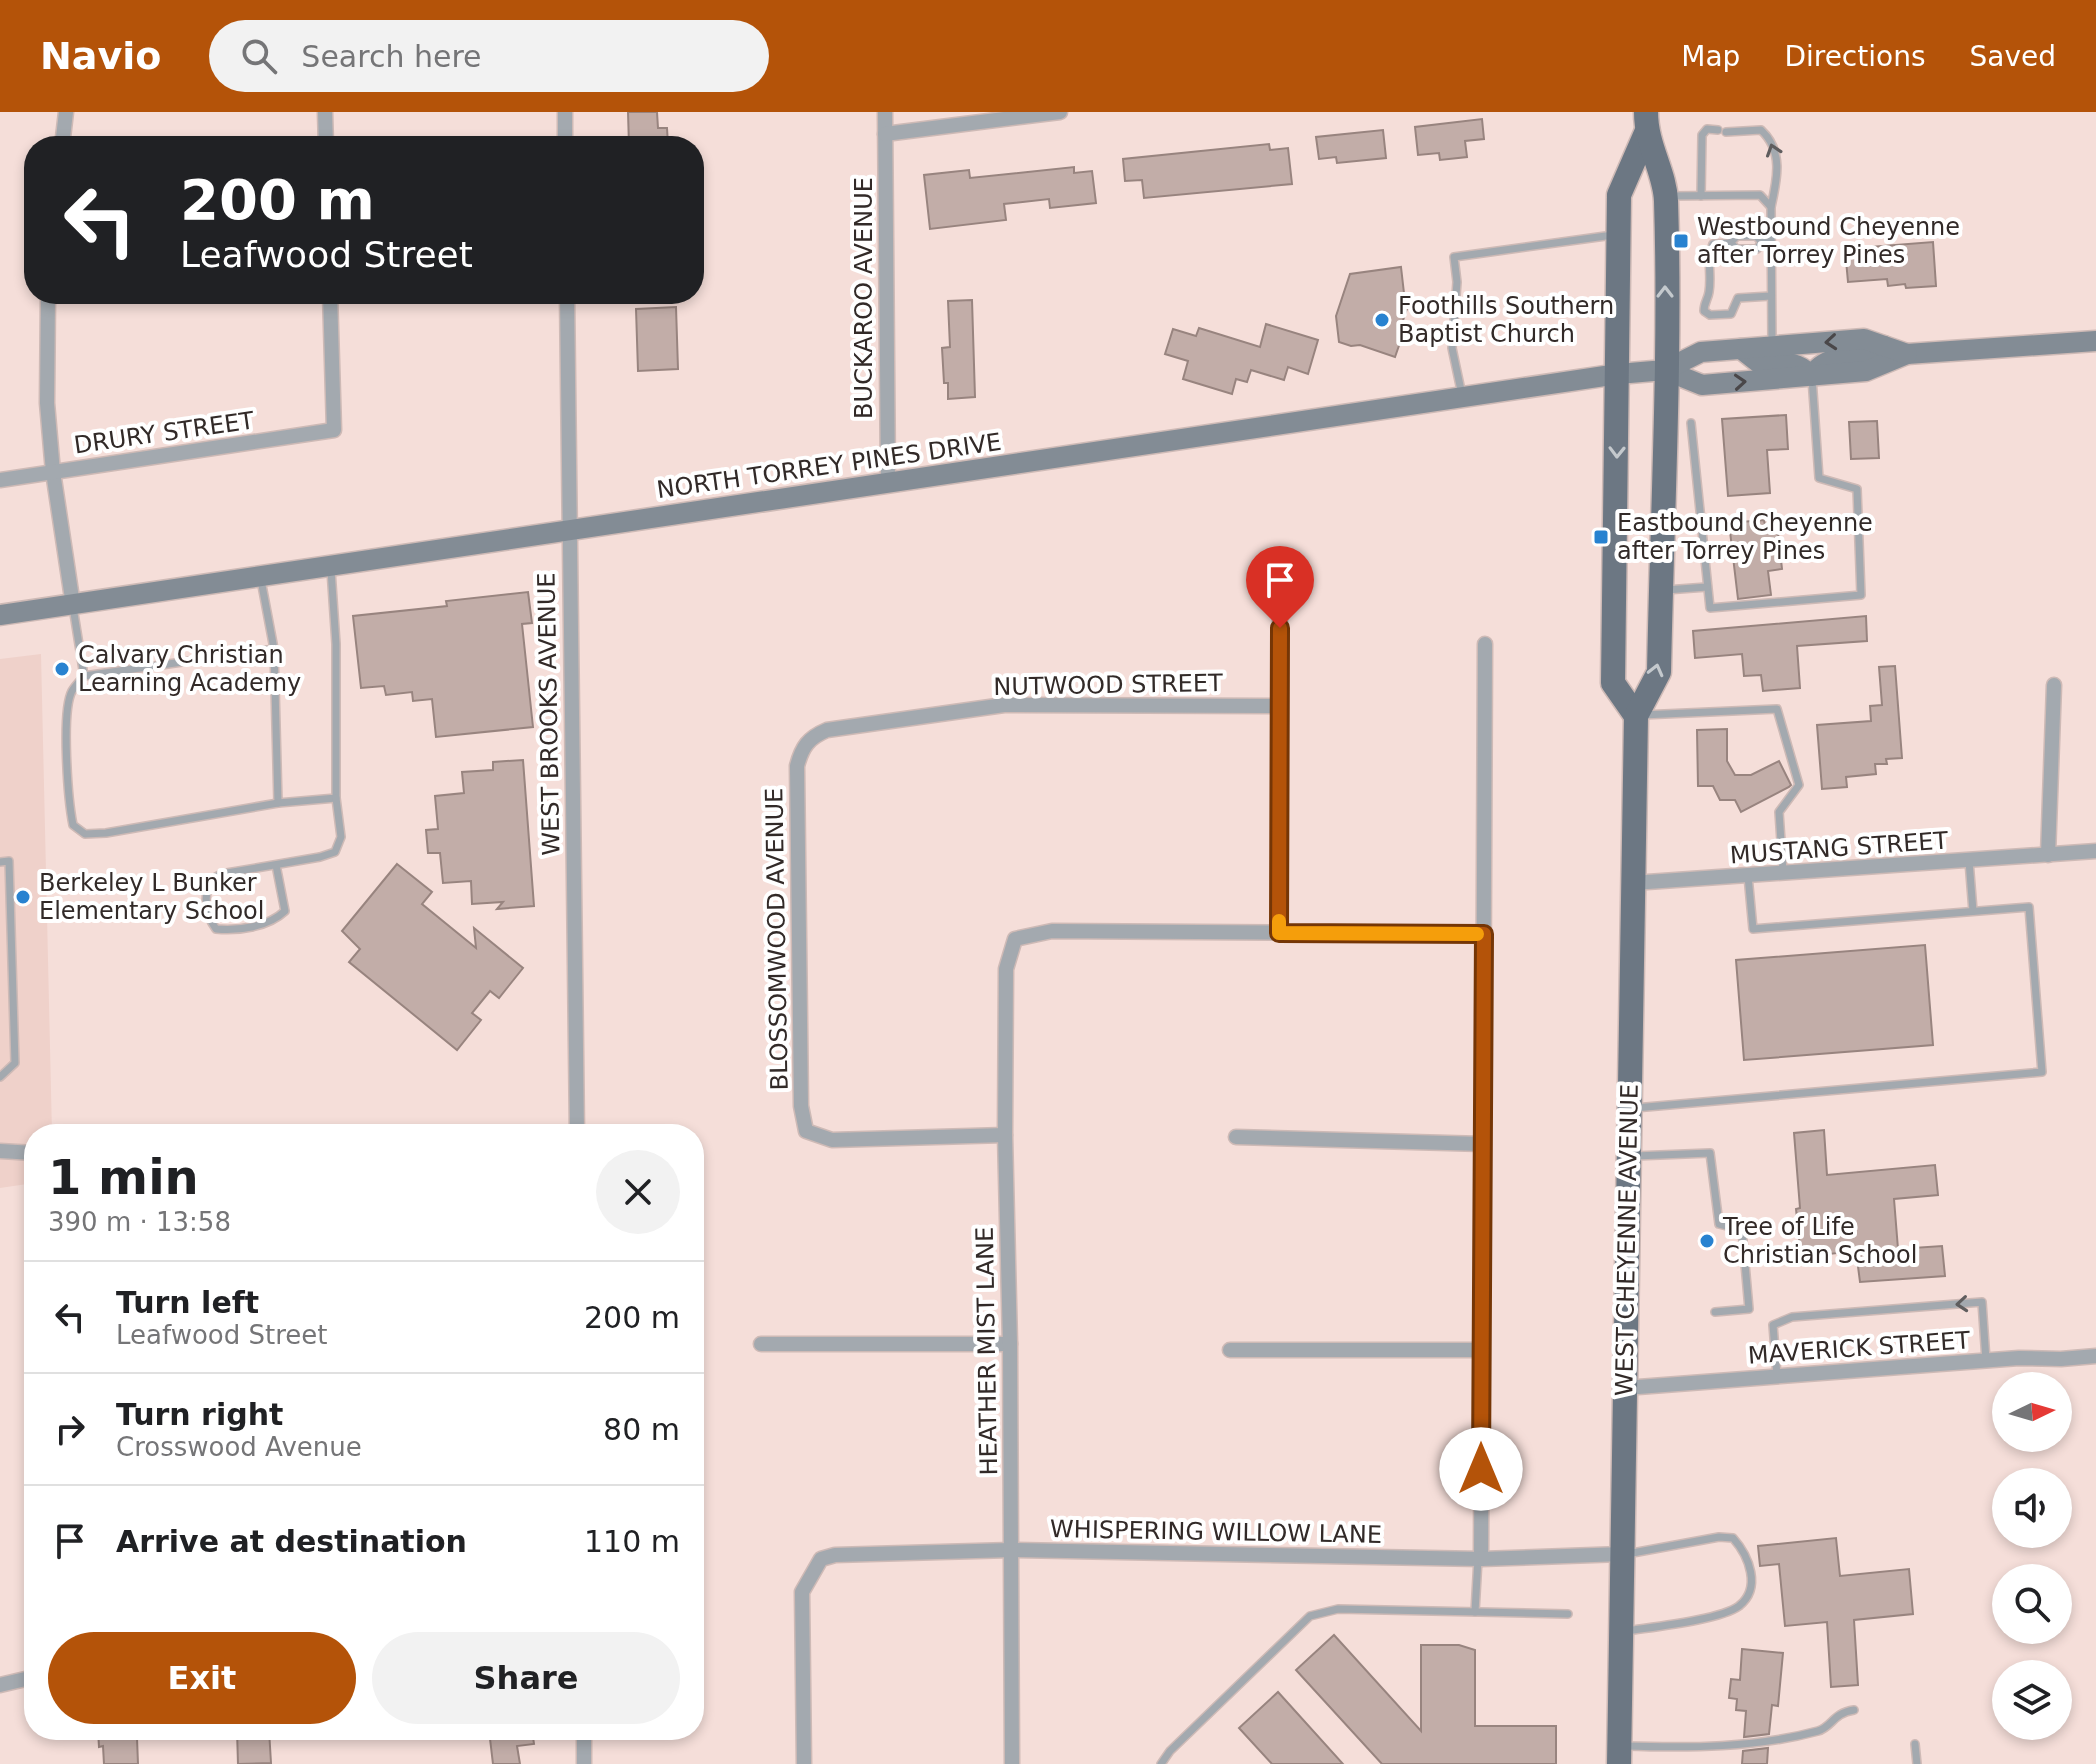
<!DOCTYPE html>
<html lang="en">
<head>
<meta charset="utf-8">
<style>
  body { margin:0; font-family:"DejaVu Sans",sans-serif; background:#f2f2f2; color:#202124; height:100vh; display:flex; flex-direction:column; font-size:30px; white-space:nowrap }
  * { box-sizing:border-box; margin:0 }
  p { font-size:26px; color:#757577 }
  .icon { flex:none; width:44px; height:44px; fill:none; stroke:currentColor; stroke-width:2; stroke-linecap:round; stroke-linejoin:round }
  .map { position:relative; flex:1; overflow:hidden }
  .details { position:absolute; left:24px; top:1012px; width:680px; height:616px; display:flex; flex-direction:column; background:#fff; border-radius:32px; box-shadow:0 4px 12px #0003 }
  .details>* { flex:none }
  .banner { position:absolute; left:24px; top:24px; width:680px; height:168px; border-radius:32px; box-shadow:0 4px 12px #0003; background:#202124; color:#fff; overflow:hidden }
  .needle { width:52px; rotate:85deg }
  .buttons { position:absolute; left:1992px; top:1260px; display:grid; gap:16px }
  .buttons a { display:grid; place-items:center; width:80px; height:80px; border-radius:50%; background:#fff; box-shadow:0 4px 12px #0003; font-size:40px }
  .pin { position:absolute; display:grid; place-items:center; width:68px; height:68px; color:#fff; margin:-82px -34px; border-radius:50% 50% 50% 0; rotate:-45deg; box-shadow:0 0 8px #0007 }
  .pin .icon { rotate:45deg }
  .me { position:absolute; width:88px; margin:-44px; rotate:0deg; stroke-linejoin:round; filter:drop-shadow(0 0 6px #0008) }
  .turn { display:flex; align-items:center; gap:28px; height:168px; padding:0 24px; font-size:36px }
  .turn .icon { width:104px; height:104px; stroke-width:2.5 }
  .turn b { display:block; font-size:56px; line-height:68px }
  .round { display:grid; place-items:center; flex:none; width:84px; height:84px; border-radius:42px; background:#f2f2f2 }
  .head { display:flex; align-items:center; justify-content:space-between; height:136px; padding:0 24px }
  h1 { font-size:48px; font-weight:700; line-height:60px }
  .action { display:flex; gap:16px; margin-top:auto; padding:16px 24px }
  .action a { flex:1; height:92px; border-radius:48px; background:#b45309; color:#fff; font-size:32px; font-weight:700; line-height:92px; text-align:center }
  .action a+a { background:#f2f2f2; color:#202124 }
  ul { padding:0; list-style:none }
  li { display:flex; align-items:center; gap:24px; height:112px; padding:0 24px; border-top:2px solid #e0e0e0 }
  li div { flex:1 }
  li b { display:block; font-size:30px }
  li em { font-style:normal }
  header { display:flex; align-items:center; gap:48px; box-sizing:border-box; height:112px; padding:0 40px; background:#b45309; color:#fff }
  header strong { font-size:38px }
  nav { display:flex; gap:44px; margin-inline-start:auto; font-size:28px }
  .search { width:560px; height:72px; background:#f2f2f2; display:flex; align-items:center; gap:20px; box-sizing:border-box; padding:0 28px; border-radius:44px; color:#757577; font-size:30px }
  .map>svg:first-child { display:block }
  .built { fill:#efd1ca }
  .building { fill:#c2ada8; stroke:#98847f; stroke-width:2 }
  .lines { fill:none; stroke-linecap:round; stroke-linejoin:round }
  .lane-casing { stroke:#cebab6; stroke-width:10 }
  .street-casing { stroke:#cebab6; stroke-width:17 }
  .secondary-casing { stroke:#cebab6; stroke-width:23 }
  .primary-casing { stroke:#cebab6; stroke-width:27 }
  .lane { stroke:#a3a9af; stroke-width:7 }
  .street { stroke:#a3a9af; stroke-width:14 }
  .secondary { stroke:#838c95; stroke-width:20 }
  .primary { stroke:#6c7783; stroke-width:24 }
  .oneway { stroke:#5f5d5e }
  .oneway2 { stroke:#c4c9cd }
  .oneway3 { stroke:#4a4749 }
  .route-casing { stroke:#753606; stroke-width:20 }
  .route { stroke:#b45309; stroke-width:14 }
  .slow { stroke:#f59e0b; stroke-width:14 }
  .poi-dot { fill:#2882d0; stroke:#fff; stroke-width:3 }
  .labels { text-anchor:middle; stroke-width:8; stroke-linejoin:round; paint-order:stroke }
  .poi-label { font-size:24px; fill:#322a28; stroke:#fff; text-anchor:start }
  .street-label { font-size:24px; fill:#322a28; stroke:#fff }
</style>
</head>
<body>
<header>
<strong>Navio</strong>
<div class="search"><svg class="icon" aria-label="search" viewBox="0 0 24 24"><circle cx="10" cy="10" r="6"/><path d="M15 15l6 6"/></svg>Search here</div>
<nav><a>Map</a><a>Directions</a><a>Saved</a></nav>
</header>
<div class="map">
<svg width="2096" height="1652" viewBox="0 0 2096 1652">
  <rect width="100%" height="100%" fill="#f5ded9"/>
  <!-- built -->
  <path class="built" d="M41,542l11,480h-18v49l-34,5v-529z"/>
  <!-- building -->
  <g class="building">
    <path d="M628,0h29l1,16h9l1,17 -39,1z"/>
    <path d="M1482,7l2,20 -19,2 2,16 -27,3 -1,-7 -21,2 -3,-28z"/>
    <path d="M1383,18l3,28 -49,5 -1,-6 -17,2 -3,-22z"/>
    <path d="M1269,32l1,6 18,-2 4,36 -148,14 -2,-18 -17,1 -2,-22z"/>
    <path d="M1074,55v6l18,-2 4,32 -46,5 -1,-9 -45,5 2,16 -76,9 -6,-54 45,-5 1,8z"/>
    <path d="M1933,130l3,44 -30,2 -1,-4 -17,2 -1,-7 -39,3 -3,-33z"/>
    <path d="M1401,155l4,35 4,1 -10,29 4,2 -8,23 -35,-12 -9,1 -12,-4 -3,-26 14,-42z"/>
    <path d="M972,188l3,97 -27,2v-16h-4l-2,-35 8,-1 -2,-46z"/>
    <path d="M676,195l2,62 -40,2 -2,-62z"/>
    <path d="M1266,212l52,16 -10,34 -20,-7 -4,13 -33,-10 -4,12 -11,-3 -4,15 -49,-15 5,-18 -23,-7 8,-25 23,7 3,-8 61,19z"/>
    <path d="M1786,303l2,34 -21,1 3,43 -42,3 -6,-77z"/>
    <path d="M1877,309l2,37 -28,1 -2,-37z"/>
    <path d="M1764,408l1,5 12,-1 5,45 -14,2 3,24 -33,4 -9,-76z"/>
    <path d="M528,480l4,31 -10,1 11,103 -97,10 -4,-38 -19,2 -1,-9 -26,3 -2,-9 -23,2 -8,-72 94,-10 -1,-5z"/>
    <path d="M1866,504l1,25 -70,5 3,42 -37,3 -2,-16 -17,1 -2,-22 -47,4 -2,-27z"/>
    <path d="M1895,554l7,92 -16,1 1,5h-12l1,10 -30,3 1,10 -25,2 -5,-64 54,-4 -1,-15 12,-1 -3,-38z"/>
    <path d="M1727,617v32l8,14h16l28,-14 12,24 -2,2 -48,25 -6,-12h-15l-7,-14h-15l-1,-56z"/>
    <path d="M523,648l11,146 -37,3 6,-7 -31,2 -1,-23 -28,2 -3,-30h-12l-2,-23 12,-1 -3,-33 29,-3 -2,-21 31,-2v-8z"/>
    <path d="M397,752l35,28 -10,12 54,44 -2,-20 49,40 -24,30 -9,-7 -18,22 9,7 -24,30 -108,-88 11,-13 -18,-18z"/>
    <path d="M1925,833l8,100 -189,15 -8,-100z"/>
    <path d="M1824,1018l3,45 108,-10 3,30 -44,4 4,50 44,-3 3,30 -85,6 -4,-31 -55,6 -5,-48 4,-1 -6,-75z"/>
    <path d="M1836,1426l4,38 69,-7 4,45 -59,6 4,65 -27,2 -4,-65 -42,4 -6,-62 -19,2 -2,-20z"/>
    <path d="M1334,1523l87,96v-86h38l16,5v76h81v38h-174l-86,-94z"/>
    <path d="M1742,1537l41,4 -5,53 -6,-1 -3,29 -25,3 2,-26 -10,-1 1,-11 -8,-1 2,-19 9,1z"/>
    <path d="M1278,1580l65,72h-71l-33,-36z"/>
    <path d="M98,1618h34v8h5l1,26h-34l-1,-18 -4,1z"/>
    <path d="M237,1618h32l2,33 -33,1z"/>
    <path d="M489,1618h43l2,14 -17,2 3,18h-27z"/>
    <path d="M1768,1636l-1,16h-25l1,-13z"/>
  </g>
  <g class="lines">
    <!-- lane casing -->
    <g class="lane-casing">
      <g id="lane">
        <path d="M1726,20l35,-2c23,21 16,50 10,77"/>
        <path d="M1670,84l90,-1 11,12 1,138"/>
        <path d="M1701,84l1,-61 5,-6 11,1"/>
        <path d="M1770,130h-8l-5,7h-20l-7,-6 -17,1c-7,17 -1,30 -4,48 -1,7 -5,11 -5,19l6,4 21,-1 7,-16 33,-2"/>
        <path d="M1730,131l7,-7h19l6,6"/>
        <path d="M1462,283l-10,-47 5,-66 -3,-25 159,-22"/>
        <path d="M1691,311l19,185 151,-13 -4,-106 -38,-11 -7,-100"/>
        <path d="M1666,478l41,-3"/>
        <path d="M73,495l11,69 190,-27 -13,-69"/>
        <path d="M274,537l4,154 58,-5v-154l-5,-74"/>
        <path d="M84,564c-4,5 -9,10 -12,15 -11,21 -4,109 1,134l12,9 21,-1 172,-30"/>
        <path d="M1642,603l135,-6 22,76 -20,27 4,59"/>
        <path d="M1969,749l4,50"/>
        <path d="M0,750l9,-1 6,202 -15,14"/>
        <path d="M276,753l9,46c-17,16 -46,20 -69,18 -11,-15 -12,-31 -7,-48l12,-7 99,-17 15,-5 6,-15 -5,-39"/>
        <path d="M1635,996l407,-36 -13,-165 -276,22 -5,-53"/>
        <path d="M1635,1044l75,-3 9,71 23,6 7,79 -34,3"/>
        <path d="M1777,1264l-4,-51 19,-8 190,-15 4,58"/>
        <path d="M1627,1442l92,-17 14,1c16,18 29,50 6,68 -19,14 -87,21 -112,25"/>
        <path d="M1475,1500l3,-53"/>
        <path d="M1915,1632l2,20"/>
        <path d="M1625,1634c64,2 131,2 193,-15 14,-4 15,-18 36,-21"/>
        <path d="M1161,1652l9,-13 140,-135 28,-7 230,5"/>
      </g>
    </g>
    <!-- street casing -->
    <g class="street-casing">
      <g id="street">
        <path d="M325,0l1,34"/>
        <path d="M565,0v34"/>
        <path d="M885,0l3,371"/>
        <path d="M885,22l175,-22"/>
        <path d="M62,34l4,-34"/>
        <path d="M48,182l-1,109 6,69 20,133"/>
        <path d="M567,182l10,840"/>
        <path d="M0,368l334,-50 -4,-136"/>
        <path d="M2048,743l6,-170"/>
        <path d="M1633,771l463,-32"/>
        <path d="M1279,821l1,-331"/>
        <path d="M1005,1023l-173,5 -26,-9 -5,-25 -4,-340c5,-19 11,-28 30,-36l177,-25 275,1"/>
        <path d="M1236,1025l247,7"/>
        <path d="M0,1039l34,2"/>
        <path d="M761,1232h249"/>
        <path d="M1230,1238h250"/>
        <path d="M1625,1276l394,-30 42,1 35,-3"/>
        <path d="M1481,1447l4,-915"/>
        <path d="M0,1573l34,-8"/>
        <path d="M584,1618v34"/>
        <path d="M804,1652l-2,-172 19,-33 14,-4 176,-5 470,9 141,-5"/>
        <path d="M1012,1652l-2,-420 -5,-209 1,-166 9,-30 37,-8 432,3"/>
      </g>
    </g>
    <!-- secondary casing -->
    <g class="secondary-casing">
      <g id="secondary">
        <path d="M1741,237l19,15c23,-1 35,-5 52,12 12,-22 43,-20 66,-23l6,-7"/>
        <path d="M1665,258l37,15 164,-14 41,-17 189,-13"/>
        <path d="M0,503l1618,-241 47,-4 36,-18 163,-13 43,15"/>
      </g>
    </g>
    <!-- primary casing -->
    <g class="primary-casing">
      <g id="primary">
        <path d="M1636,604l-23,-33 6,-488 27,-62"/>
        <path d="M1619,1652l17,-1048 23,-44c3,-157 12,-315 7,-471 -1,-29 -20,-55 -20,-89"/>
      </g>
    </g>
    <!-- lane -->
    <use href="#lane" class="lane"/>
    <!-- street -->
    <use href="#street" class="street"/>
    <!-- secondary -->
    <use href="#secondary" class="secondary"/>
    <!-- primary -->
    <use href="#primary" class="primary"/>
  </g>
  <!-- one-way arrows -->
  <defs><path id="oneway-chevron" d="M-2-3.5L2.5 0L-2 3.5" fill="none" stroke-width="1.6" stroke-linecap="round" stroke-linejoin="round" transform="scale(2)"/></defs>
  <g class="oneway">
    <use href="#oneway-chevron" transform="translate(1773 38) rotate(-108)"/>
    <use href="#oneway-chevron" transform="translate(1962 1192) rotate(175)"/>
  </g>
  <g class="oneway2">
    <use href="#oneway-chevron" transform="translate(1665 180) rotate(-90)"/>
    <use href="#oneway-chevron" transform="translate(1617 340) rotate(91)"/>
    <use href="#oneway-chevron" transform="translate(1656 558) rotate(-76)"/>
  </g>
  <g class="oneway3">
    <use href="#oneway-chevron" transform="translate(1831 230) rotate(175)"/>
    <use href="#oneway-chevron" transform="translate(1740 270) rotate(-4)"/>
  </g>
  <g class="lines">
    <!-- route casing -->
    <g class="route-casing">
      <path id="route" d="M1280,516l-1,305 205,1 -3,535"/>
    </g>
    <!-- route -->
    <use href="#route" class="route"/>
    <!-- slow -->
    <path class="slow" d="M1279,809v12l198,1"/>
  </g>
  <!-- markers -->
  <g class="poi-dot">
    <rect x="1673" y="121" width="16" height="16" rx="4"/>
    <circle cx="1382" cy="208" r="8"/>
    <rect x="1593" y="417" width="16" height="16" rx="4"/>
    <circle cx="62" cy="557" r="8"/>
    <circle cx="23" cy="785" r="8"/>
    <circle cx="1707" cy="1129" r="8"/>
  </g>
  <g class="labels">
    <!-- poi labels -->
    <g class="poi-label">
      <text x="1697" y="123">Westbound Cheyenne<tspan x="1697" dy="28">after Torrey Pines</tspan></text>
      <text x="1398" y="202">Foothills Southern<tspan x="1398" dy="28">Baptist Church</tspan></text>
      <text x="1617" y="419">Eastbound Cheyenne<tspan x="1617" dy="28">after Torrey Pines</tspan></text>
      <text x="78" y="551">Calvary Christian<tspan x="78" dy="28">Learning Academy</tspan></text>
      <text x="39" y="779">Berkeley L Bunker<tspan x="39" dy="28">Elementary School</tspan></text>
      <text x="1723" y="1123">Tree of Life<tspan x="1723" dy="28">Christian School</tspan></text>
    </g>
    <!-- street labels -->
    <g class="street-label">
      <text transform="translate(864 186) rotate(-90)" y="8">BUCKAROO AVENUE</text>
      <text transform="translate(164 321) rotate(-8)" y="8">DRURY STREET</text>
      <text transform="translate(829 354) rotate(-8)" y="8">NORTH TORREY PINES DRIVE</text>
      <text transform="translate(1108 573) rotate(-1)" y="8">NUTWOOD STREET</text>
      <text transform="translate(549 602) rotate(-91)" y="8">WEST BROOKS AVENUE</text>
      <text transform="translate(1839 736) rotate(-4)" y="8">MUSTANG STREET</text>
      <text transform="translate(777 827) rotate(-91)" y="8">BLOSSOMWOOD AVENUE</text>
      <text transform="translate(1627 1128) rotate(-89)" y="8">WEST CHEYENNE AVENUE</text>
      <text transform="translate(1859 1236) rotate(-4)" y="8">MAVERICK STREET</text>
      <text transform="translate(987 1239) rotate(-91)" y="8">HEATHER MIST LANE</text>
      <text transform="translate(1216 1420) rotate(1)" y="8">WHISPERING WILLOW LANE</text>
    </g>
  </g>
</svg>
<div class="buttons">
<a><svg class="needle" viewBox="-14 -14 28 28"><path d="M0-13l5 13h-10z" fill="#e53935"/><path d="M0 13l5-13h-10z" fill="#757577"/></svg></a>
<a><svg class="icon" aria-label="sound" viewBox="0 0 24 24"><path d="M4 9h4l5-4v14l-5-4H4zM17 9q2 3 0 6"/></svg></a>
<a><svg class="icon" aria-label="search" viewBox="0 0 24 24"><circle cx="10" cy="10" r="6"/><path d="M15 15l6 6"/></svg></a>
<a><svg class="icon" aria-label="layers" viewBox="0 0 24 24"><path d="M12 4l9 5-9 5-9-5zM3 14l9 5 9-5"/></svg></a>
</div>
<div class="pin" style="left:1280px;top:516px;background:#d93025"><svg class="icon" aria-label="arrive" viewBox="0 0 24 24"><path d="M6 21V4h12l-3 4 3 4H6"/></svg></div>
<svg class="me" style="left:1481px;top:1357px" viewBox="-20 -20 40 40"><circle r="19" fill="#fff"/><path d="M0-13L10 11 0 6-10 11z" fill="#b45309"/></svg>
<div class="banner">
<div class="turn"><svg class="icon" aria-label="left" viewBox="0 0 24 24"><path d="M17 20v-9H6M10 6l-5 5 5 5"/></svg><div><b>200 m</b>Leafwood Street</div></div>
</div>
<section class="details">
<div class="head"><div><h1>1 min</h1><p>390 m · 13:58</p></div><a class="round"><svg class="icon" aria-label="close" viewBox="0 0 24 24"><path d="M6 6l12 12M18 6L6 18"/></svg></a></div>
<ul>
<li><svg class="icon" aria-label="left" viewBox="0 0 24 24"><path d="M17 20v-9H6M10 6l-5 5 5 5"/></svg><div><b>Turn left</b><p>Leafwood Street</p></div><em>200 m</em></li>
<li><svg class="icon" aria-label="right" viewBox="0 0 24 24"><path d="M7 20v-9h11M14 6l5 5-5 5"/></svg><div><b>Turn right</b><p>Crosswood Avenue</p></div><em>80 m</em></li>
<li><svg class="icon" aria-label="arrive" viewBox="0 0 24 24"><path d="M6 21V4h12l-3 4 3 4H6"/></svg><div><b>Arrive at destination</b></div><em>110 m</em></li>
</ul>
<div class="action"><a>Exit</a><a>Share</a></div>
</section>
</div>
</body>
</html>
